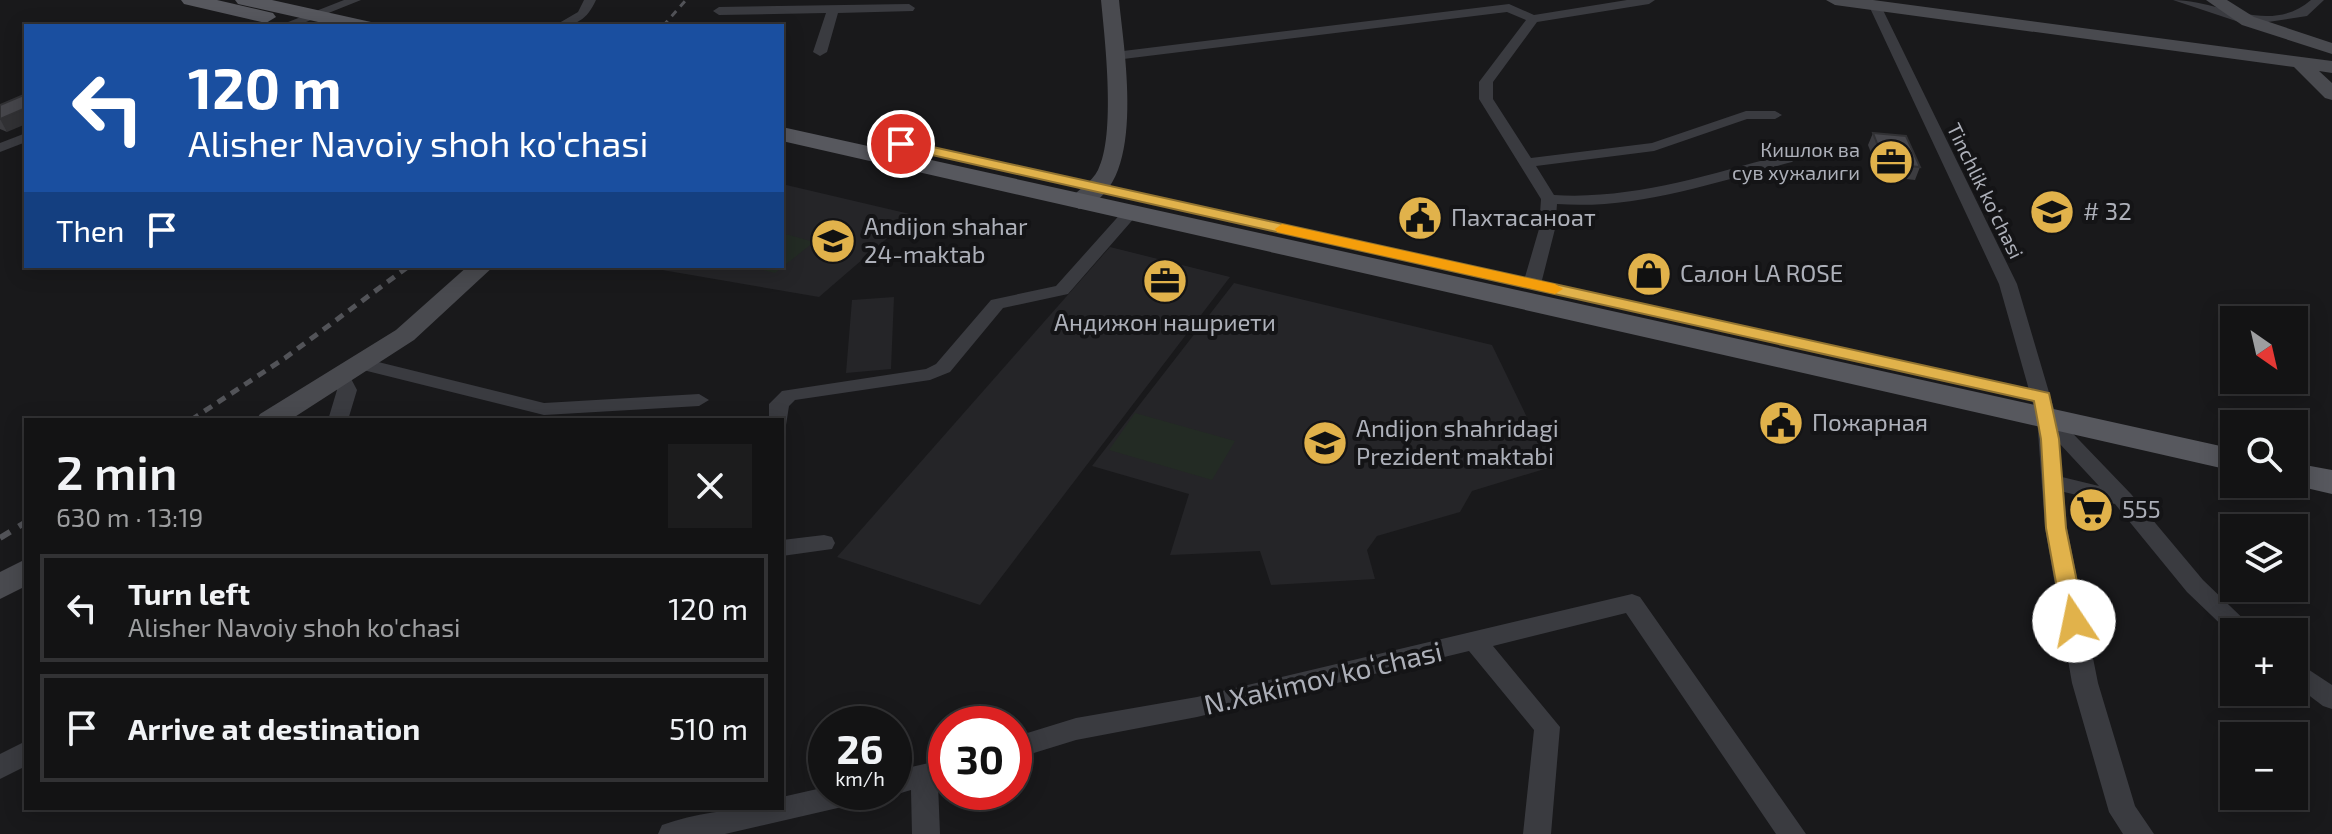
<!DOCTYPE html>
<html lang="en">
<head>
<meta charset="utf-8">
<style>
  body { margin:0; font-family:"Exo 2",sans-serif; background:#1c1c1d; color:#f1f3f6; height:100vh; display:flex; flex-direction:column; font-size:30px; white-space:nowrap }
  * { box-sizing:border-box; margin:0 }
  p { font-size:26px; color:#9d9ea0 }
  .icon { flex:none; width:44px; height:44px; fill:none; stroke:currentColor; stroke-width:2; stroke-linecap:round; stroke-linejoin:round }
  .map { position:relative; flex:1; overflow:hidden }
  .panel { position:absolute; left:24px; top:418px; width:760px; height:392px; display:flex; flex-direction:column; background:#131314; border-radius:0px; box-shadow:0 4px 20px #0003,0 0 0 2px #323234 }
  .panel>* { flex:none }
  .hud { position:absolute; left:24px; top:24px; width:760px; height:244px; border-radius:0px; box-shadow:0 4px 20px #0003,0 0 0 2px #323234; background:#1a4fa0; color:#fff; overflow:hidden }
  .needle { width:52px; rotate:146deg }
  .fabs { position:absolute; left:2220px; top:306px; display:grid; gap:16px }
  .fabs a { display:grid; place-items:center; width:88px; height:88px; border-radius:0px; background:#131314; box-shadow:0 4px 20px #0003,0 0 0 2px #323234; font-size:40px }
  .speed { position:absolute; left:808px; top:706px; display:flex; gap:16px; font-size:40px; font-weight:700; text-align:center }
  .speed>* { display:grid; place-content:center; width:104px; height:104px; border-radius:50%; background:#131314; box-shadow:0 4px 20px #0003,0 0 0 2px #323234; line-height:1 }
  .speed small { font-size:20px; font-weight:400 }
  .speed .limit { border:12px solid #d22; background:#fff; color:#111 }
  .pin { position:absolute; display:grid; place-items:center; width:68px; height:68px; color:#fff; margin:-34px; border:4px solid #fff; border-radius:50%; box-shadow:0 2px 8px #0007 }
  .me { position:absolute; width:88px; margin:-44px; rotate:349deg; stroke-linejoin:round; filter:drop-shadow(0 0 6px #0008) }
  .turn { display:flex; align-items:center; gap:28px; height:168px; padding:0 32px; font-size:36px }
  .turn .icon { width:104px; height:104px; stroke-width:2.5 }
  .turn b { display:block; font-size:56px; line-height:68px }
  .then { display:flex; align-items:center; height:76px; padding:0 32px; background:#0003; gap:16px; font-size:30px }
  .round { display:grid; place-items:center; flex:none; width:84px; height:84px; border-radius:0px; background:#1c1c1d }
  .overview { display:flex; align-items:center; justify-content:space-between; height:136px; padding:0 32px }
  h1 { font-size:48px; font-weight:600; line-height:60px }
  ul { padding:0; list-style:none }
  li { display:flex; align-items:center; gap:24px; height:108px; margin:0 16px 12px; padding:0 16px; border:4px solid #323234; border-radius:0px }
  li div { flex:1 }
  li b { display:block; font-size:30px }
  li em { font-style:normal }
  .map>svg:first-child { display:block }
  .built { fill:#252528 }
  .green { fill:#232b24 }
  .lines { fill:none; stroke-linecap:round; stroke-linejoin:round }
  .street { fill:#3a3b40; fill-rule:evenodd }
  .secondary { fill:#494a4f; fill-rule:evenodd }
  .primary { fill:#57585e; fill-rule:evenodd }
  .rail-far2 { stroke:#525358; stroke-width:3; stroke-dasharray:7 6; stroke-linecap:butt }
  .rail-far1 { stroke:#525358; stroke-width:5; stroke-dasharray:9 7; stroke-linecap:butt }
  .rail { stroke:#525358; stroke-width:6; stroke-dasharray:12 10; stroke-linecap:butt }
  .wall { fill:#3c3c40 }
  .shaded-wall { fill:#313134 }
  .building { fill:#46464b; stroke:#313134; stroke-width:2 }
  .route { fill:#e1b24b; stroke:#927431; stroke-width:2 }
  .slow { fill:#f59e0b }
  .labels { text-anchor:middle; stroke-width:8; stroke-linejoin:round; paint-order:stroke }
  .far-poi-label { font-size:20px; fill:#adb0b9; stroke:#141416; text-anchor:end }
  .far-street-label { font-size:20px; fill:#adb0b9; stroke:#141416 }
  .poi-label { font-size:24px; fill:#adb0b9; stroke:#141416; text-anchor:start }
  .near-street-label { font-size:28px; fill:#adb0b9; stroke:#141416 }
</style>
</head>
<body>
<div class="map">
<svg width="2332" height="834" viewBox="0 0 2332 834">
  <rect width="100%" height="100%" fill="#19191b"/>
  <!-- built -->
  <g class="built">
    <path d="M782,184l132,31 -95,82 -180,-31h143z"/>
    <path d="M1110,247l120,30 -250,328 -143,-48z"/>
    <path d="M1234,283l258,62 59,122 -79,24 -12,21 -83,24 -10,14 8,29 -104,6 -11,-34 -90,4 19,-61 -97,-28z"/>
    <path d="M894,297l-3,72 -45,4 6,-73z"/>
  </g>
  <!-- green -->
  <g class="green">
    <path d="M782,233l32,9 -39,31 -27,-7h34z"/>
    <path d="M1135,413l100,28 -23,39 -103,-30z"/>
  </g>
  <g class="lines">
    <!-- street -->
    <g class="street">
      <path d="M344,0h17l-65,26h-18z"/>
      <path d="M584,0h12c-9,20 -20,26 -42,26l24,-14z"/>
      <path d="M1627,0h28l-6,4 -112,18 -44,60v17l38,59 121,-15 94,-32h29l7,4 -7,4h-28l-93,32 -118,15 18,29c80,5 156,-21 233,-41l8,5 -3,3c-77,20 -155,48 -235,42l-2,25 -14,55 -9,5 -9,-5 16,-55 2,-30 -62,-100v-17l47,-62 -19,-8 -392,48 -7,-4 7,-4 394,-48 25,11z"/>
      <path d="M2173,0c46,0 96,36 138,0h13l-17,16 -59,9z"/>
      <path d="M909,4l6,4 -2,3 -75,2 -11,39 -7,4 -7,-4 13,-39 -107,2 -6,-4 6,-4z"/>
      <path d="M1872,5l10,3 135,276 39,132 75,78 72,86 54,52h-23v5l-47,-45 -72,-88 -51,-12 3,36 31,155 37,123 19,28h-31l-14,-22 -37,-129 -27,-155 -8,-110 -38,-134 -129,-276zM2059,443l40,43 -37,-9z"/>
      <path d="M26,133v9l-26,10v-9z"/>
      <path d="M1130,208l6,2v6l-68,78 -65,14 -53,64 -20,8 -135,20 -6,6 -3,19 -4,1v-6h-13v-16l13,-13 144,-22 10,-5 55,-64 65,-14 68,-76z"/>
      <path d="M362,358l182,45 155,-9 10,6 -10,6 -155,9 -189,-47 -3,-4z"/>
      <path d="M341,371l7,2 9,17 -9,30h-20l9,-30 -6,-13z"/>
      <path d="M824,535l8,2 3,6 -3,6 -50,7v-16z"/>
      <path d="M1632,594l8,3 166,237h-30l-150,-221 -133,33 67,81 -9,107h-28l11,-104 -65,-79 -272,66 -121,23 -62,19v-22l62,-19 121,-21z"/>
      <path d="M2294,660l38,25v24l-9,-3 -29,-22z"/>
      <path d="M26,741v25l-26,13v-25z"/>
      <path d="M946,759v22l-8,3 2,50h-28l-1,-44 -17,5 -7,-3h7v-21z"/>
      <path d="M826,787v5h43l-4,8 -10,4 -130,30h-67l4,-9c39,-14 79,-17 120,-17v-11z"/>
    </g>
    <!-- secondary -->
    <g class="secondary">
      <path d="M1101,0h18c5,53 30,191 -40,209l-11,-7c8,-12 24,-19 30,-32 18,-35 7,-129 3,-170z"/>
      <path d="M1826,0h47l459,61v12l-13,-2 13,12v17l-7,-2 -31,-31 -459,-62z"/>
      <path d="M2206,0h21l27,17 78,26v11l-90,-29z"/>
      <path d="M468,266h26l-80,74 -124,80h-34l4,-6 136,-84z"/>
      <path d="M26,559v27l-26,13v-27z"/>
    </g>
    <!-- primary -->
    <g class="primary">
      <path d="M181,0h36l56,13 3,4 -10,6 -82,-19z"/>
      <path d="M235,0h37l99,22 3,4h-38l-98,-22z"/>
      <path d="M782,127l1452,322v22l-1452,-330z"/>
      <path d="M2294,463l38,7v24l-43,-10h5z"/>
    </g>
    <!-- rail-far2 -->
    <path class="rail-far2" d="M663,26l23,-26"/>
    <!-- rail-far1 -->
    <path class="rail-far1" d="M191,420l94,-62 124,-92"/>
    <!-- rail -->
    <path class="rail" d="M0,538l26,-16"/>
  </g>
  <!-- wall -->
  <g class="wall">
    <path d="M0,105l7,27 -7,-3z"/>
    <path d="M1873,133l47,34 -5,13 -35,-4 -12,-31z"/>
  </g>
  <!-- shaded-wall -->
  <path class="shaded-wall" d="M26,108v16l-19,8 -7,-13z"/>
  <!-- building -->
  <g class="building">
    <path d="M26,94v14l-26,11v-14z"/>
    <path d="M1873,133l33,3 14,31 -35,-3z"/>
  </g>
  <!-- route -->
  <path class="route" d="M901,140l1148,253 10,46 7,89 19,93 -4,6 -7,3 -8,-3 -3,-6 -17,-93 -5,-89 -7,-38 -1138,-254v-5z"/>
  <!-- slow -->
  <path class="slow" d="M1282,224l273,60 8,5 -8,5 -278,-62 -2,-3z"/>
  <!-- icons -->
  <defs>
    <g id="office-disc" transform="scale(2.3)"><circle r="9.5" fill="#e1b24b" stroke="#141416"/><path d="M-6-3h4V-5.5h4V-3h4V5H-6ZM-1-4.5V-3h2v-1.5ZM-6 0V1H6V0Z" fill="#111"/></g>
    <g id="school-disc" transform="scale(2.3)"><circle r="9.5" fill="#e1b24b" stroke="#141416"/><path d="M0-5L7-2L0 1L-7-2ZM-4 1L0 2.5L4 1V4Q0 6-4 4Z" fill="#111"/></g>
    <g id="civic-disc" transform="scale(2.3)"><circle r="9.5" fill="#e1b24b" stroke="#141416"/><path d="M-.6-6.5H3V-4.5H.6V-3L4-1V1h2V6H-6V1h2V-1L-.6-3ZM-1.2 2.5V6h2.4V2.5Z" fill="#111"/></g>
    <g id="shop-disc" transform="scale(2.3)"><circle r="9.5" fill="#e1b24b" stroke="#141416"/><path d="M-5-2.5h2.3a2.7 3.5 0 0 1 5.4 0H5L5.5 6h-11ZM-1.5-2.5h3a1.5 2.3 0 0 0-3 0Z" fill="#111"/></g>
    <g id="supermarket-disc" transform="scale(2.3)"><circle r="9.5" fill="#e1b24b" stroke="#141416"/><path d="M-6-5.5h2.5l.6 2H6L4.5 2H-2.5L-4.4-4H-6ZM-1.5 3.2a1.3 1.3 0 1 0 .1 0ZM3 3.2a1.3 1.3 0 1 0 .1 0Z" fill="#111"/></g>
  </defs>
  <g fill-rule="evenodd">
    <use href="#office-disc" x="1891" y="162"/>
    <use href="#school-disc" x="2052" y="212"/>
    <use href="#civic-disc" x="1420" y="218"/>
    <use href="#school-disc" x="833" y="241"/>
    <use href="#shop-disc" x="1649" y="274"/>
    <use href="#office-disc" x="1165" y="281"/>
    <use href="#civic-disc" x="1781" y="423"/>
    <use href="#school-disc" x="1325" y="443"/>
    <use href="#supermarket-disc" x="2091" y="510"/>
  </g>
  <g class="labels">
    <!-- far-poi labels -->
    <g class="far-poi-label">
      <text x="1860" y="157">Кишлок ва<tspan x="1860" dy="23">сув хужалиги</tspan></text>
    </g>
    <!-- far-street labels -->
    <g class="far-street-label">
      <text transform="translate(1985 191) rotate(64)" y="7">Tinchlik kо‘chasi</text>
    </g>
    <!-- poi labels -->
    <g class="poi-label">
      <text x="2083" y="220"># 32</text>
      <text x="1451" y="226">Пахтасаноат</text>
      <text x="864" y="235">Andijon shahar<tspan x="864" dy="28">24-maktab</tspan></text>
      <text x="1680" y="282">Салон LA ROSE</text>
      <text x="1165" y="331" text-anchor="middle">Андижон нашриети</text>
      <text x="1812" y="431">Пожарная</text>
      <text x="1356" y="437">Andijon shahridagi<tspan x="1356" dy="28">Prezident maktabi</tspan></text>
      <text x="2122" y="518">555</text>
    </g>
    <!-- near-street labels -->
    <g class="near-street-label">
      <text transform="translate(1323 678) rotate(-13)" y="10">N.Xakimov koʻchasi</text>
    </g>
  </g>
</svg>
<div class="fabs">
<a><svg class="needle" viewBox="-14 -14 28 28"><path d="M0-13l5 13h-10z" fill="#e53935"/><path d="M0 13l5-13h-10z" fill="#9d9ea0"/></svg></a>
<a><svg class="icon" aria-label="search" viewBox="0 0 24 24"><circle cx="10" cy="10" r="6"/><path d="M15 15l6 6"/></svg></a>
<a><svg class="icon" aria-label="layers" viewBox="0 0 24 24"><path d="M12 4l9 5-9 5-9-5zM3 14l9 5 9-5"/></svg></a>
<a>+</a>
<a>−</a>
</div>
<div class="speed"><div>26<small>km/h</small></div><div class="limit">30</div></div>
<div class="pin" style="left:901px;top:144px;background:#d93025"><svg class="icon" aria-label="arrive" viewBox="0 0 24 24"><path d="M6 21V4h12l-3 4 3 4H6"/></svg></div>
<svg class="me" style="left:2074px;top:621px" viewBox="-20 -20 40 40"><circle r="19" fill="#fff"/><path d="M0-13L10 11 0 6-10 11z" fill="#e1b24b"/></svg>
<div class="hud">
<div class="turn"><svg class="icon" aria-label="left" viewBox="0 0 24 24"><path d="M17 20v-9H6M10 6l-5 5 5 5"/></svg><div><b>120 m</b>Alisher Navoiy shoh ko'chasi</div></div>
<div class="then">Then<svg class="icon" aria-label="arrive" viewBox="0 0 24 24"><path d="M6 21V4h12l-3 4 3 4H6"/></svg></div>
</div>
<section class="panel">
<div class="overview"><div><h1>2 min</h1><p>630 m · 13:19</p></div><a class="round"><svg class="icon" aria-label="close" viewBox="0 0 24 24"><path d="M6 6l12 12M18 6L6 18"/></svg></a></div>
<ul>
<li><svg class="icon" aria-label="left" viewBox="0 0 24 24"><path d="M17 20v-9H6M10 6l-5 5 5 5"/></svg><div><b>Turn left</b><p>Alisher Navoiy shoh ko'chasi</p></div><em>120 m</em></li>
<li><svg class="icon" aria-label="arrive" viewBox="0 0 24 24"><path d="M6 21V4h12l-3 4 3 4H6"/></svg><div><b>Arrive at destination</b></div><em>510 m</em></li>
</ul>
</section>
</div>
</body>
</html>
